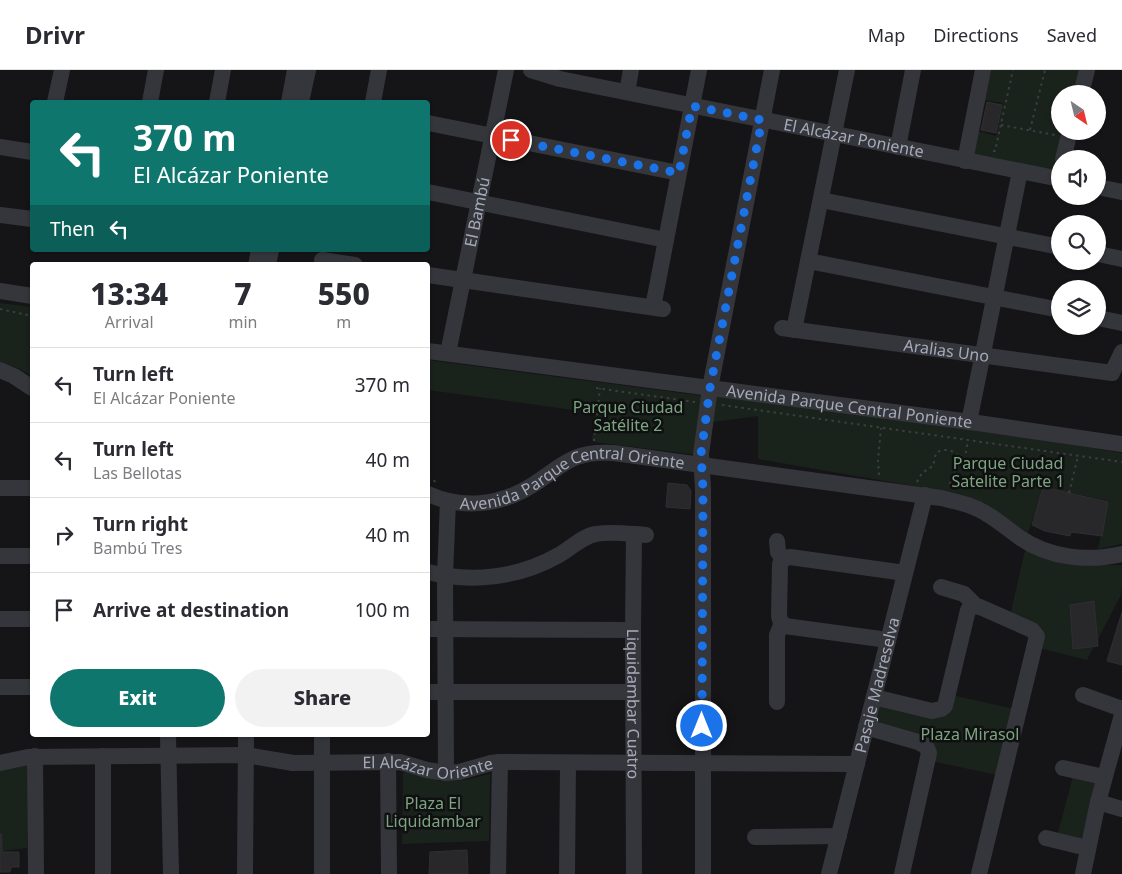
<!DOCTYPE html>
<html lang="en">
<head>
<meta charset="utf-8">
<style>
  body { margin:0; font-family:"Noto Sans",sans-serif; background:#f2f2f3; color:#2b2b33; height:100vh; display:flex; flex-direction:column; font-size:19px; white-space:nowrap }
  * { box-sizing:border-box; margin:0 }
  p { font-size:16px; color:#7c7c81 }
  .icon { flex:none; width:28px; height:28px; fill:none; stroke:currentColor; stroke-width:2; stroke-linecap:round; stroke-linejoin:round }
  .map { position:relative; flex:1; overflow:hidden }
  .details { position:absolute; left:30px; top:192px; width:400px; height:475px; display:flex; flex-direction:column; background:#fff; border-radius:5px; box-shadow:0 1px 4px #0004 }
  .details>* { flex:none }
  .top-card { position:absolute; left:30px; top:30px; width:400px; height:152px; border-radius:5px; box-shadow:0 1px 4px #0004; background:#0f766e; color:#fff; overflow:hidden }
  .needle { width:32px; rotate:145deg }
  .controls { position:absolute; left:1051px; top:15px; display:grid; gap:10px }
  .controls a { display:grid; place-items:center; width:55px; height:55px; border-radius:50%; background:#fff; box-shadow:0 1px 4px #0004; font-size:25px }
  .pin { position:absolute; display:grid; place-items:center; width:42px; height:42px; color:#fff; margin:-21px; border:2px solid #fff; border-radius:50%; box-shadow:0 1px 5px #0007 }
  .me { position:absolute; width:55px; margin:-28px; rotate:0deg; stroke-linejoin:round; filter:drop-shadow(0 0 4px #0008) }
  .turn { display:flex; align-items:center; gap:18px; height:105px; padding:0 20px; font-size:22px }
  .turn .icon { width:65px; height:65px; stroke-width:2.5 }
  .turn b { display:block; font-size:35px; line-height:42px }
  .then { display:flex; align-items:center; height:48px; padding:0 20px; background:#0003; gap:10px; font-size:19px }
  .eta { display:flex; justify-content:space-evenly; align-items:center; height:85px; text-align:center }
  .eta b { font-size:30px; font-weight:800; line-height:35px }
  .primary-button { display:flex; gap:10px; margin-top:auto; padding:10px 20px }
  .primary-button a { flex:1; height:58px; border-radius:30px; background:#0f766e; color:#fff; font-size:20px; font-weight:800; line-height:58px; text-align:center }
  .primary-button a+a { background:#f2f2f3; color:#2b2b33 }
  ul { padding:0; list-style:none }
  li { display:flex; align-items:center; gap:15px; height:75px; padding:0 20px; border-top:1px solid #e1e1e2 }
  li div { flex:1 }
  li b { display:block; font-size:19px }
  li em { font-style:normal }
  header { display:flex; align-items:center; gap:30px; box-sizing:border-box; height:70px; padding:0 25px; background:#fff; border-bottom:1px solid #e1e1e2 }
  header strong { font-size:24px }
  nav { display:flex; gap:28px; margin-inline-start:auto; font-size:18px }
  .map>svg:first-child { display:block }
  .green { fill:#1a221c }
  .building { fill:#28282b; stroke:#2f2e33 }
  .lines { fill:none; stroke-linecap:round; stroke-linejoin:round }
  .path { stroke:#3b3d43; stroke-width:2; stroke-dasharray:2.5 4; stroke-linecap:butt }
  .minor { stroke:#35363c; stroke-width:16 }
  .route { stroke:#1a73e8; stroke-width:9; stroke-dasharray:0 16.2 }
  .labels { text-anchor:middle; stroke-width:5; stroke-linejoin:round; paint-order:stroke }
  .street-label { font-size:16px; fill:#a5aab8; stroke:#101012 }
  .park-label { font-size:16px; fill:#7ba57f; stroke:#101012 }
</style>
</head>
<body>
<header>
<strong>Drivr</strong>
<nav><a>Map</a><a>Directions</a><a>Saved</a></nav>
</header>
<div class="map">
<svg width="1122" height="804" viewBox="0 0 1122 804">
  <rect width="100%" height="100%" fill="#151517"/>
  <!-- green -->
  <g class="green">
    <path d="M991,0h88l-6,24h-13v37h3l-10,39 -82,-12 3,-28 22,6 7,-33 -19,-3z"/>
    <path d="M0,233l32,4v69l-12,-7 -20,-7z"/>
    <path d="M428,290l276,36 -3,58h-11l-96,-12 -2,-2 3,-27 -167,-23z"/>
    <path d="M713,323l261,36 148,24v91l-24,5 10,-48 -65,-14 -15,46 -43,-30 -25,-9 -202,-35v-43l-45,6z"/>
    <path d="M1025,480c34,17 60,15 97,15v23l-2,9 -33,63 -44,-11 -6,2 -1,-26 -26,-9z"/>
    <path d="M952,625l62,14 -17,66 -66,-14v-10l-59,-26 5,-20 52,11z"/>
    <path d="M29,692l-2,86 -25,3 1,-17 -3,-1v-65z"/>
    <path d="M403,702l27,5 9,4 26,-1 25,-6 -1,67 -87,3z"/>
    <path d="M1074,702l28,6 -17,67 -28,-8z"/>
  </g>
  <!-- building -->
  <g class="building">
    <path d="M987,32l15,3 -6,28 -15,-3z"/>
    <path d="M668,413l19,2 4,6 -1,18 -24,-2z"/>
    <path d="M1043,417l65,15 -6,34 -31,-4 -1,4 -25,-5 -13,-6z"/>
    <path d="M1094,531l4,45 -25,3 -3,-44z"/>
    <path d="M1122,542v53l-15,-4z"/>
    <path d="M0,764h2v18h17v15h-8l-1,5h-10z"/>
    <path d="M467,780l1,24h-39l1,-22z"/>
  </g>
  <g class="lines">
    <!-- path -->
    <g class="path">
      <path d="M1001,55l54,10"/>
      <path d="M1030,60l15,-60"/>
      <path d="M993,81h2l18,-81"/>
      <path d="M0,239l32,7"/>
      <path d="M596,318l99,14"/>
      <path d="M722,335l400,57"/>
      <path d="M597,352l50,4"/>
      <path d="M594,371l6,-53"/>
      <path d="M960,387l6,-5 2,-12"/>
      <path d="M879,405l-1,-15 3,-32"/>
      <path d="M428,407l8,5"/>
      <path d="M917,412l5,-9 11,-7 3,-13c9,-6 21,-3 25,8l-6,9 -1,7 -5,8"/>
      <path d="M1069,423l9,-37"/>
    </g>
    <!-- minor -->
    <g class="minor">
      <path id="s1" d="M531,0l29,9 500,100"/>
      <path d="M627,22l4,-22"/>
      <path d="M1081,24l6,-24"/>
      <path d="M55,32l7,-32"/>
      <path d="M150,32l6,-32"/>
      <path d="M217,32l6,-32"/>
      <path d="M289,32l6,-32"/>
      <path d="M301,32l7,-32"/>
      <path d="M373,32l6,-32"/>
      <path d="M428,53l251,50"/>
      <path d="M0,77l32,5"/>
      <path d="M898,77l15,-77"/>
      <path d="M1063,89l7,-28"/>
      <path d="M965,91l18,-91"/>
      <path d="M1098,117l24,5"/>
      <path d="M428,122l238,48"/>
      <path d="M821,130l239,47"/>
      <path d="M0,145l32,4"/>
      <path d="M1098,184l24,5"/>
      <path d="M322,190l33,5"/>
      <path d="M808,191l252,49"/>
      <path d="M256,195l3,-15"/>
      <path d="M268,195l3,-15"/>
      <path d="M428,205l235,34"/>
      <path d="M0,221l32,5"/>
      <path d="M653,237l46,-237"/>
      <path d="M1098,248l24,5"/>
      <path id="s2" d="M782,258l330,45 10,-21"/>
      <path d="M794,260l53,-260"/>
      <path id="s3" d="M428,281l550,72 144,21"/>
      <path id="s4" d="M448,283l58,-283"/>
      <path d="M0,300l14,6 18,12"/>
      <path d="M969,352l51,-251"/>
      <path d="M0,418h32"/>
      <path id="s5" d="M428,424c33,15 71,12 103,-8 32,-20 40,-36 83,-33l327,45c12,3 25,5 37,11 15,7 27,18 41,28 30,21 68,25 103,17"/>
      <path id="s6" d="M634,464l-1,96 1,244"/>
      <path d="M777,471l1,11 5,7"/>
      <path d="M0,486h32"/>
      <path d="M783,489l-3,5 -1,52 1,4 5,6 103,14"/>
      <path d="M783,489l7,-2 115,16"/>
      <path d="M428,502c42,11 90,6 129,-16 12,-6 25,-20 39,-22 16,-3 34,0 50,1"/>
      <path d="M941,517l23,7 11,11"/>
      <path d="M0,549h32"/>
      <path d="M428,559l205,1"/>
      <path d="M0,617h32"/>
      <path d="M428,622h205"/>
      <path d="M1083,625l39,14"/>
      <path d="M874,627l58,14 9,-2 4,-3 23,-96 5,-4 7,1 52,23 5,6 -58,238"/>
      <path d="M777,632v-67l5,-12"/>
      <path d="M866,657l52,15 8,4 3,7 -27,121"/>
      <path d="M168,665l3,139"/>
      <path d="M322,665v139"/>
      <path d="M35,686l1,118"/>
      <path d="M103,686v118"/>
      <path d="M388,691l1,113"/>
      <path id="s7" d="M0,693l28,-6 218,-2 47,8 107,-1 27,8 19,3 13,-1 32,-9 9,-1 357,2"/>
      <path d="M1063,698l41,9"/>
      <path d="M446,703l-1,-197 3,-75"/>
      <path d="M1098,732l24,7"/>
      <path d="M755,767l84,-1"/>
      <path d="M1046,768l41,10"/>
      <path d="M245,804l1,-139"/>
      <path d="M498,804l2,-112"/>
      <path d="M567,804l1,-111"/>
      <path d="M703,804v-385l-2,-35 9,-66 62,-318"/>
      <path id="s8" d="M829,804l96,-379"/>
      <path d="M1083,804l15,-72 24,-87"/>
    </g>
  </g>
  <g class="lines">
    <!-- route -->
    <path class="route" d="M511,70l168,33 13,-67 70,14 -52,268 -9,66 2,34 -1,238"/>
  </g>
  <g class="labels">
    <!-- street labels -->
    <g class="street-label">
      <text dy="6" stroke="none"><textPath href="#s1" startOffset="330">El Alcázar Poniente</textPath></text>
      <text dy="6" stroke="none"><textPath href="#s4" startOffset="144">El Bambú</textPath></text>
      <text dy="6" stroke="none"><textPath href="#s2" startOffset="166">Aralias Uno</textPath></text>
      <text dy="6" stroke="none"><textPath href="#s3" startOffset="425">Avenida Parque Central Poniente</textPath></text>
      <text dy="6" stroke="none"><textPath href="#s5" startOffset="152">Avenida Parque Central Oriente</textPath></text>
      <text dy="6" stroke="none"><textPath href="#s8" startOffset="195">Pasaje Madreselva</textPath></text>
      <text dy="6" stroke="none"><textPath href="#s6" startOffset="170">Liquidambar Cuatro</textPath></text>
      <text dy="6" stroke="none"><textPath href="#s7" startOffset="430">El Alcázar Oriente</textPath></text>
    </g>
    <!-- park labels -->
    <g class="park-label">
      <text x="628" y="343">Parque Ciudad<tspan x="628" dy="18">Satélite 2</tspan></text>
      <text x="1008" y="399">Parque Ciudad<tspan x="1008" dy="18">Satelite Parte 1</tspan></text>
      <text x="970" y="670">Plaza Mirasol</text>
      <text x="433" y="739">Plaza El<tspan x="433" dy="18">Liquidambar</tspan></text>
    </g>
  </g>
</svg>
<div class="controls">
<a><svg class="needle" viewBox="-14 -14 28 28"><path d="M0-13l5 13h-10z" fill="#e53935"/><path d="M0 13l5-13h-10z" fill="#7c7c81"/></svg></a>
<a><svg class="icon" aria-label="sound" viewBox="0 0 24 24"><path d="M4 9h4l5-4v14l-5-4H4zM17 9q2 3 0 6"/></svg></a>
<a><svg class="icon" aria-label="search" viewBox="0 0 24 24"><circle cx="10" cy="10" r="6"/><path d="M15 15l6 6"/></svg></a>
<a><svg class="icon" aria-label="layers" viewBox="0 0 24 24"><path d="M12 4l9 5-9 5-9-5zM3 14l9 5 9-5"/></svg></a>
</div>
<div class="pin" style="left:511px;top:70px;background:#d93025"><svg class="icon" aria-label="arrive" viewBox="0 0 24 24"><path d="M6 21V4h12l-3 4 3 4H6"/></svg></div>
<svg class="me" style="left:702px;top:656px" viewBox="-20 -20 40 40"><circle r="17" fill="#1a73e8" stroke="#fff" stroke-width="3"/><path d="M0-11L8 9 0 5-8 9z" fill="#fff"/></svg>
<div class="top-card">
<div class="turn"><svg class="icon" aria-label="left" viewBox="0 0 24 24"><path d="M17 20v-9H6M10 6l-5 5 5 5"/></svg><div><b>370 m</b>El Alcázar Poniente</div></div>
<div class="then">Then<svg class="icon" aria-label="left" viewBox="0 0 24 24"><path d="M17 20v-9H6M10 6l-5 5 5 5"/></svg></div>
</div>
<section class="details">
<div class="eta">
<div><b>13:34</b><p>Arrival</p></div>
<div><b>7</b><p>min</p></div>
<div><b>550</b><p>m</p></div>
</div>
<ul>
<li><svg class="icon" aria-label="left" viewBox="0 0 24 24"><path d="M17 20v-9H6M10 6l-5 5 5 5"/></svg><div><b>Turn left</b><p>El Alcázar Poniente</p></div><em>370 m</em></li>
<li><svg class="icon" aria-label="left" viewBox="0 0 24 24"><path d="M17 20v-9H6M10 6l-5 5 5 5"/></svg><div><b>Turn left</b><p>Las Bellotas</p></div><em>40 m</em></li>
<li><svg class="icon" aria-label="right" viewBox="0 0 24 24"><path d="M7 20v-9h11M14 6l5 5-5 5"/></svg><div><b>Turn right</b><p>Bambú Tres</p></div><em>40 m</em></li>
<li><svg class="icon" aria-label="arrive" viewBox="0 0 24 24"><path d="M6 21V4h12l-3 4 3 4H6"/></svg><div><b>Arrive at destination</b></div><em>100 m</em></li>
</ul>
<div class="primary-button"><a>Exit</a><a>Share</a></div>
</section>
</div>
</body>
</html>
